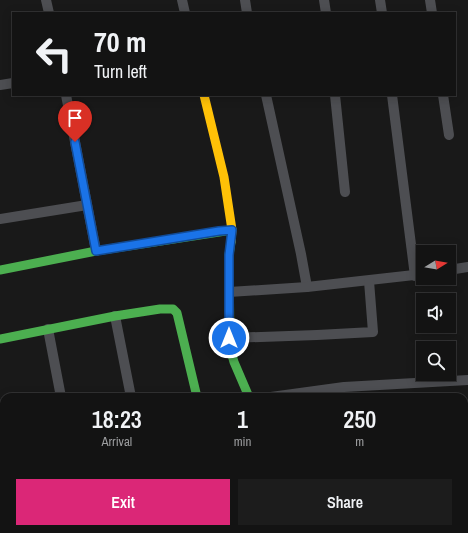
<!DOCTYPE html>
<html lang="en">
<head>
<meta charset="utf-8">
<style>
  body { margin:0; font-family:"Archivo Narrow",sans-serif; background:#1c1c1c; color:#f1f3f6; height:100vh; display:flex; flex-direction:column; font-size:15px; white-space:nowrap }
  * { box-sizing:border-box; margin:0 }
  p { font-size:13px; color:#9d9ea0 }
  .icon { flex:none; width:22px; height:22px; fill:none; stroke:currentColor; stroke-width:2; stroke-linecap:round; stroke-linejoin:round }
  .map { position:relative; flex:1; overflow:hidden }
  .details { position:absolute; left:0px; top:393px; width:468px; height:140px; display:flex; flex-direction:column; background:#131313; border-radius:12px 12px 0 0; box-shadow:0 2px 10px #0003,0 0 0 1px #323233 }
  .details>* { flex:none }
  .hud { position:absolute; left:12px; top:12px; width:444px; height:84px; border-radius:0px; box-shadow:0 2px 10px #0003,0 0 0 1px #323233; background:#131313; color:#f1f3f6; overflow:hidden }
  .needle { width:26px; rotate:79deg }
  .tools { position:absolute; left:416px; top:245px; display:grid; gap:8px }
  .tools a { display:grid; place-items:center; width:40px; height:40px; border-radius:0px; background:#131313; box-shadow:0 2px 10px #0003,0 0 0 1px #323233; font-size:20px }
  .pin { position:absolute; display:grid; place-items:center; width:34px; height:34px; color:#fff; margin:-41px -17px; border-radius:50% 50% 50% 0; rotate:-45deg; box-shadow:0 0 4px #0007 }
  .pin .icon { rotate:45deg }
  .me { position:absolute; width:44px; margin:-22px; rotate:0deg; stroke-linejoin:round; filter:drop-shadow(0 0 3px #0008) }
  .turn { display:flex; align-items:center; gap:14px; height:84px; padding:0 16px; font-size:18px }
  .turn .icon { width:52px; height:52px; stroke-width:2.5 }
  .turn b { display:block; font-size:28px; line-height:34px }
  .eta { display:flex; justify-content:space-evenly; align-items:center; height:68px; text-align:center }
  .eta b { font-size:24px; font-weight:600; line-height:28px }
  .primary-button { display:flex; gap:8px; margin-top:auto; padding:8px 16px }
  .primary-button a { flex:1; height:46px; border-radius:0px; background:#db2777; color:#fff; font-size:16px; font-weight:600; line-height:46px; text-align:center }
  .primary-button a+a { background:#1c1c1c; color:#f1f3f6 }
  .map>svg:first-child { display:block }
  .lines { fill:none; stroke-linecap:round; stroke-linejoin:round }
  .street { stroke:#4d4e52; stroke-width:10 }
  .fast { stroke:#4caf50; stroke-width:9 }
  .slow { stroke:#ffc107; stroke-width:9 }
  .route-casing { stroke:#114b97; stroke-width:10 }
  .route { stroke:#1a73e8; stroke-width:7 }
</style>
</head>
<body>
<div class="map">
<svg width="468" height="533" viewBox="0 0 468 533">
  <rect width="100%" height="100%" fill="#191919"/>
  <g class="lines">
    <!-- street -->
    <g class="street">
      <path d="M46,0l3,13"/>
      <path d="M182,0l3,13"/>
      <path d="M245,0l2,13"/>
      <path d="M324,0l2,13"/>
      <path d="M380,0l2,13"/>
      <path d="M430,0l2,13"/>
      <path d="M0,85l13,-2"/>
      <path d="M66,95l30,156"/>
      <path d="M266,95l35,159 6,33"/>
      <path d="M335,95l10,97"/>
      <path d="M392,95l23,181"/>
      <path d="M443,95l6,40"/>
      <path d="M0,219l87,-14"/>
      <path d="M449,270l19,-3"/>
      <path d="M229,292l78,-5 116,-13"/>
      <path d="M115,316l16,81"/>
      <path d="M48,329l13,68"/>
      <path d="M229,338l88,-3 56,-3 -4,-51"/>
      <path d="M271,397l73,-10 124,-7"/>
      <path d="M59,533l6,-4"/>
    </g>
    <!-- fast -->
    <g class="fast">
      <path d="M231,242l-2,13 1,93 4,14 15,35"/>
      <path d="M0,270l96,-19 136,-21"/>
      <path d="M0,339l115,-23 45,-7h13l4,4 20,84"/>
      <path d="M356,529l37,4"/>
      <path d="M259,533l56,-4"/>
    </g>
    <!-- slow -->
    <path class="slow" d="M204,95l20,82 8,53 -1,12"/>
  </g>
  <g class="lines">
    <!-- route casing -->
    <g class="route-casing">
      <path id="route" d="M75,142l21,109 123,-20 13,-1 -3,25v83"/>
    </g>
    <!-- route -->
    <use href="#route" class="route"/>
  </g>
</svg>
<div class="tools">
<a><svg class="needle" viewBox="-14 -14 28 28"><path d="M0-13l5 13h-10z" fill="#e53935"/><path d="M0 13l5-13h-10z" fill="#9d9ea0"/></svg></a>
<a><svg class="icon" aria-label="sound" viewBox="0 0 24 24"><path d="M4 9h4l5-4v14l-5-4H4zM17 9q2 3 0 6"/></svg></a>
<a><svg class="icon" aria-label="search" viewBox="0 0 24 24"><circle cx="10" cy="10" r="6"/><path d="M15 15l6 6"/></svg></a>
</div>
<div class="pin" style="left:75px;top:142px;background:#d93025"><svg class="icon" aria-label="arrive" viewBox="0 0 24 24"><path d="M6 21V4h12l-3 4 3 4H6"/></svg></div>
<svg class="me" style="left:229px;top:338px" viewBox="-20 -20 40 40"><circle r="17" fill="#1a73e8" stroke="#fff" stroke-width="3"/><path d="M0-11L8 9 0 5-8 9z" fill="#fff"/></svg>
<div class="hud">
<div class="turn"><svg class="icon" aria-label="left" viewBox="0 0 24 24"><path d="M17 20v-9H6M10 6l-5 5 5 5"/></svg><div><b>70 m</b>Turn left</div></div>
</div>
<section class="details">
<div class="eta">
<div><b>18:23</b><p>Arrival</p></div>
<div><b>1</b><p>min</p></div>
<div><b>250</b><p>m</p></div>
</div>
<div class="primary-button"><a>Exit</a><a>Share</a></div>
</section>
</div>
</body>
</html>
